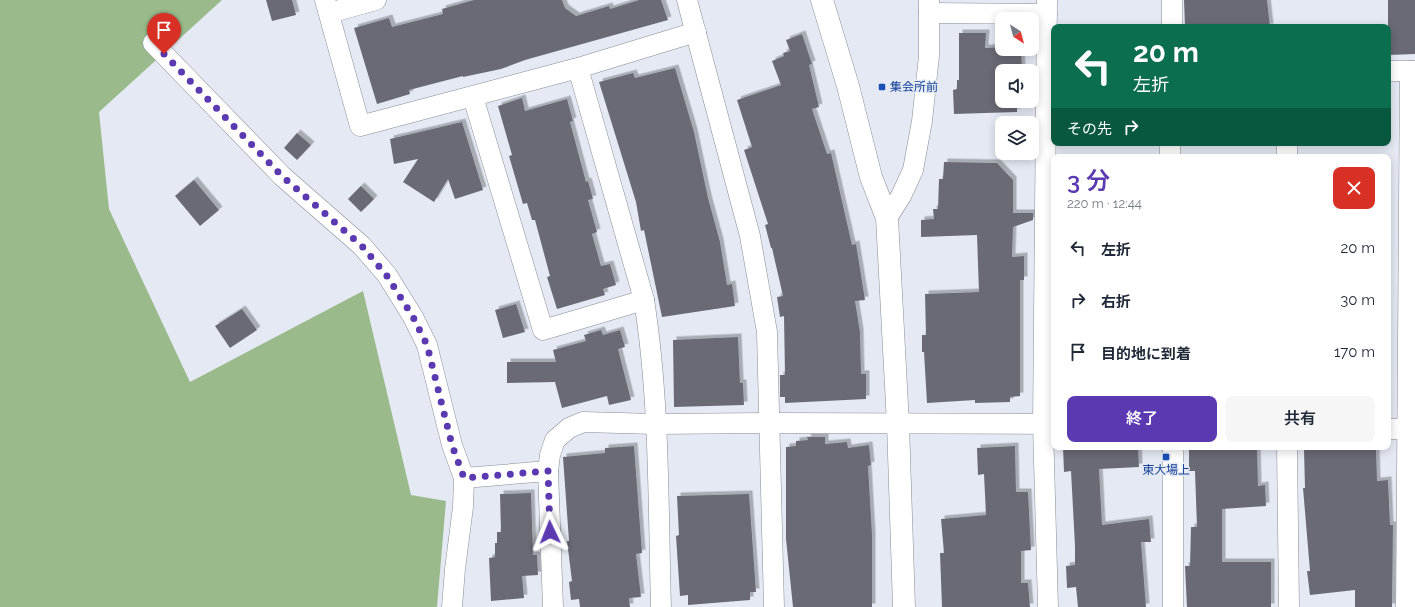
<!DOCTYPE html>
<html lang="ja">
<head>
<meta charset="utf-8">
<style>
  body { margin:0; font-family:Raleway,"Noto Sans JP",sans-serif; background:#f6f6f7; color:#1f2937; height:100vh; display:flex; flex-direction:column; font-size:15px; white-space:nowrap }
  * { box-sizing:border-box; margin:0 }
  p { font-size:13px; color:#747a83 }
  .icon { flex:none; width:22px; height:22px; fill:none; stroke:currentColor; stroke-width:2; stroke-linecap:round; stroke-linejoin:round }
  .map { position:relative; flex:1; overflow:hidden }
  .drawer { position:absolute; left:1051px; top:154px; width:340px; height:296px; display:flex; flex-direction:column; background:#fff; border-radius:8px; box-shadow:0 2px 10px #0003 }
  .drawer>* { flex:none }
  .banner { position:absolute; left:1051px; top:24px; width:340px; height:122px; border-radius:8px; box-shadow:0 2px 10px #0003; background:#0b6e4f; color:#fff; overflow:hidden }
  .needle { width:26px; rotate:144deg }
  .controls { position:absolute; left:995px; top:12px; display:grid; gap:8px }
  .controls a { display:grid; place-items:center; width:44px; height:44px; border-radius:8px; background:#fff; box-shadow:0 2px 10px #0003; font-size:20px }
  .pin { position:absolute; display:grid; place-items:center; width:34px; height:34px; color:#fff; margin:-41px -17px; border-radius:50% 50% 50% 0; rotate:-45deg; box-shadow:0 0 4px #0007 }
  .pin .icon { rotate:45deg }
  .me { position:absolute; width:44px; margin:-22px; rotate:358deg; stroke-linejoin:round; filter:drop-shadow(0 0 3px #0008) }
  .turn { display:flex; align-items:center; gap:14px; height:84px; padding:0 16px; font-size:18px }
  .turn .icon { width:52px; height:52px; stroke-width:2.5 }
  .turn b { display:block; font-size:28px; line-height:34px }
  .then { display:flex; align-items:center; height:38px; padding:0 16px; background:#0003; gap:8px; font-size:15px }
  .round { display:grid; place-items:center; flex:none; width:42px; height:42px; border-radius:8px; background:#f6f6f7 }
  .overview { display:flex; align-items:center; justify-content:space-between; height:68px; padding:0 16px }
  h1 { font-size:24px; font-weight:600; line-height:30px; color:#5b39b1 }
  .cta { display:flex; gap:8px; margin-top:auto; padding:8px 16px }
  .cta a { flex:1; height:46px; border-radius:8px; background:#5b39b1; color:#fff; font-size:16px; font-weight:600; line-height:46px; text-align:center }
  .cta a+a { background:#f6f6f7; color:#1f2937 }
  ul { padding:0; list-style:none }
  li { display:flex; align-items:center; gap:12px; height:52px; padding:0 16px }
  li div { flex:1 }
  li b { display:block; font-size:15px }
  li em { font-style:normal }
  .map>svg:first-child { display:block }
  .forest { fill:#9aba8b }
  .building { fill:#6a6b75; filter:url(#shadow) }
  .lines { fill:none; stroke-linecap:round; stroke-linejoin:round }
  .street-casing { stroke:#878c95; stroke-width:21 }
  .secondary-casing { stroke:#878c95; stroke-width:23 }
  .street { stroke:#fff; stroke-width:20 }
  .secondary { stroke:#fff; stroke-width:22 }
  .route { stroke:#5b39b1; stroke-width:7; stroke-dasharray:0 12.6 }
  .transit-dot { fill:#1a4fb4; stroke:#e4e9f3; stroke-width:1.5 }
  .labels { text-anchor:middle; stroke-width:3; stroke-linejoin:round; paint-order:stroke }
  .transit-label { font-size:12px; fill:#164399; stroke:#e4e9f3; text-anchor:start }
</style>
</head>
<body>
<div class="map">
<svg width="1415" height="607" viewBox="0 0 1415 607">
  <defs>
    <filter id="shadow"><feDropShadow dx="3.5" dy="-3.5" stdDeviation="0" flood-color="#0004"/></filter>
  </defs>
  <rect width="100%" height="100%" fill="#e4e9f3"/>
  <!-- forest -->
  <path class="forest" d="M0,0h222l-123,112 10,97 81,173 173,-91 48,204 35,6 -9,106h-437z"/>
  <!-- building -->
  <g class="building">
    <path d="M266,0h26l4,15 -24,6z"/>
    <path d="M474,0h88l3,8 11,8 33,-10 1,3 29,-9h22l7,20 -143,40 -24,9 -38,8v-1l-54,14 1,4 -33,10 -23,-76 35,-10 3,9 51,-13 -1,-5z"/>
    <path d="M1184,0h83l3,27h-85z"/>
    <path d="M1388,0h27v54l-27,1z"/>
    <path d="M959,33h27l-1,15 17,-1v2h19l1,22h-20v30h15v11l-63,2 -1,-24 4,-1v-9h2z"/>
    <path d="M802,34l10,30 -3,1 10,42 -7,2 15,45 4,-1 21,92 4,-1 9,56 -10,1 5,31 1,42h5v25l-81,4v-6h-5v-22h5l-1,-59 -4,1 -3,-20 6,-1 -11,-48h-1l-6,-23 3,-1 -24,-74 8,-3 -15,-47 44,-15 -9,-24 12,-5 -1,-3 7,-2 -4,-11z"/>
    <path d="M675,68l19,64 14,66 12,44 7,43 5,-1 3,22 -73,11 -18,-87 -3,1 -5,-29 -37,-120 34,-9 2,5z"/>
    <path d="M522,98l3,13 42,-12 6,22 -3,1 16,60 2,-1 5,18 -5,1 9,32 -5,2 9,32 9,-2 6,21 -13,4 2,6 -48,14 -10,-32 3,-1 -15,-56h-3l-5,-17 -4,1 -14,-48 3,-1 -14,-49z"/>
    <path d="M462,122l21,68 -28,9 -7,-20 -14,23 -31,-20 15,-23 -24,5 -4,-25z"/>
    <path d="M297,133l14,12 -14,15 -13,-12z"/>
    <path d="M944,162l53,1 16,17v33h20v7l-20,7 -1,30 12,-1v24h-4v116l-10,1v5l-35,1v-3l-48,3 -3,-51h-2v-17h4l-1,-41 54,-2 -2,-57 -56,2v-17l13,-1 -1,-10h5l1,-30h4z"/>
    <path d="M194,180l25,30 -19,16 -25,-30z"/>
    <path d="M361,186l13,13 -13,13 -13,-13z"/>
    <path d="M516,304l9,28 -22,6 -8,-28z"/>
    <path d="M242,309l15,21 -27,18 -15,-22z"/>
    <path d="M601,330l2,5 17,-5 5,17 -7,2 13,51 -22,5 -2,-9 -45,12 -7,-26 -48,1v-21h49l-3,-12 33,-9 -2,-6z"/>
    <path d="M738,337l2,46h3l1,22 -70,2 -1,-67z"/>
    <path d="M807,437h18v7l22,-2 1,6 21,-3 2,20 -3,1 4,69v72h-79l-7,-68v-92l10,-1v-5l12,-1z"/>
    <path d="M634,446l8,107 -6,1 5,43 -12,1 1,9h-50l-1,-8 -8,1 -2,-18 3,-1 -5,-40h2l-6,-84 42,-4v-5z"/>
    <path d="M1015,446l1,46h12l3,58 -10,1v32h7l2,24h-88l-2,-54h4l-3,-34 45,-4 -2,-41 -6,1 -1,-27z"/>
    <path d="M1063,447h75l1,20 -40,2 3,56 47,-6 2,23h-10l5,65h-68l-2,-20 -9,1 -1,-22 9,-1v-19l-4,-75 -7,1z"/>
    <path d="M1233,447h24l1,39 7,-1 1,21 -44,3v53h49v45h-84l-2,-41h5l1,-39h6l-2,-56h-6v-22h44z"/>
    <path d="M1348,447h28l1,34 11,-1 2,45h3l-1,82h-37v-17l-45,5 -3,-24h3l-7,-83h2l-1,-39z"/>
    <path d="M531,493l2,62h4l1,20 -16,1 2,22 -33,3 -2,-43 6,-1v-14h2v-11h4l-1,-38z"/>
    <path d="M749,494l7,98h-6v8l-62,5v-10l-8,1 -4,-60 3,-1 -2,-39z"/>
  </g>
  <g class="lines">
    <!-- street casing -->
    <g class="street-casing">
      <g id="street">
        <path d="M325,0l35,126 218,-58 118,-36"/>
        <path d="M687,0l63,236 17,96 7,275"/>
        <path d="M1047,0l-4,424 5,183"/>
        <path d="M329,13l47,-13"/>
        <path d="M929,13l118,1"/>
        <path d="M1172,27v-27"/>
        <path d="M153,43l129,133 80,70 25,29 26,42 14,28 25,100 12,33 -1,29 -8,62 -3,38"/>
        <path d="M578,68l66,232c16,101 14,205 17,307"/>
        <path d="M1388,71h27"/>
        <path d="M473,97l70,233 101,-30"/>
        <path d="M1170,157v-14"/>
        <path d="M1287,157v-14"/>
        <path d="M887,218l14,-22 12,-26 9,-49 7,-65v-56"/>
        <path d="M1388,429h27"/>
        <path d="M1173,447v160"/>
        <path d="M1287,447l2,160"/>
        <path d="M464,478l84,-7"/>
        <path d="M553,607l-5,-136 2,-16 5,-15 14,-12 14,-6 72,2 114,-1 285,1"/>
        <path d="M1406,607l4,-536"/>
      </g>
    </g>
    <!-- secondary casing -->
    <g class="secondary-casing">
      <path id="secondary" d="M822,0l26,86 23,91 16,41 11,206 6,183"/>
    </g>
    <!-- street -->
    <use href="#street" class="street"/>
    <!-- secondary -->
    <use href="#secondary" class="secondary"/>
  </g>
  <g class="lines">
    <!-- route -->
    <path class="route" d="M164,54l118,122 80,70 25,30 26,41 14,28 25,100 12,33 84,-7 2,61"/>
  </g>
  <!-- markers -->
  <g class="transit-dot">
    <rect x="878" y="83" width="8" height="8" rx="2"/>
    <rect x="1162" y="453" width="8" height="8" rx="2"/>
  </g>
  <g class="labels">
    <!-- transit labels -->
    <g class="transit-label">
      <text x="890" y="91">集会所前</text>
      <text x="1166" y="474" text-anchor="middle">東大場上</text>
    </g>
  </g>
</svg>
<div class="controls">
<a><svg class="needle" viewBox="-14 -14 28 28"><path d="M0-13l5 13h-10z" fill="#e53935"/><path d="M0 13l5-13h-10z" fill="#747a83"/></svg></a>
<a><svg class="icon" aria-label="sound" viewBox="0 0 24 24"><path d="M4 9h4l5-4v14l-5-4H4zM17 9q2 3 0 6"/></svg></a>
<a><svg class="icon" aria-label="layers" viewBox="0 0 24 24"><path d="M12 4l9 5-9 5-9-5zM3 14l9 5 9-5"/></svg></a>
</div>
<div class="pin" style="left:164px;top:54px;background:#d93025"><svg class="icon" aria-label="arrive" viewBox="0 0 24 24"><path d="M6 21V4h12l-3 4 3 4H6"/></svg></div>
<svg class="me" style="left:550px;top:532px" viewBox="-20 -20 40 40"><path d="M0-17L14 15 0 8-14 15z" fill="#5b39b1" stroke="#fff" stroke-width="4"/></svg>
<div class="banner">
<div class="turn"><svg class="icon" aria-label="left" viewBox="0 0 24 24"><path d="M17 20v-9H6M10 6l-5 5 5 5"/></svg><div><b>20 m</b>左折</div></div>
<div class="then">その先<svg class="icon" aria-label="right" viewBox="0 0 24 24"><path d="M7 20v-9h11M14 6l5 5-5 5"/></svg></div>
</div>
<section class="drawer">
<div class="overview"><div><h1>3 分</h1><p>220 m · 12:44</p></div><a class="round" style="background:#d93025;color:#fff"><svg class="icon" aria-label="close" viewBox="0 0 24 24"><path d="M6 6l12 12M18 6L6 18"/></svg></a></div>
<ul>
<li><svg class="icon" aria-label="left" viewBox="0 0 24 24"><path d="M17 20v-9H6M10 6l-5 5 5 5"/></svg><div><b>左折</b></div><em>20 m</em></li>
<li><svg class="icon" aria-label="right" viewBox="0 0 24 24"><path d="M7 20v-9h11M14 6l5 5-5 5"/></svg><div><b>右折</b></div><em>30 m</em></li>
<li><svg class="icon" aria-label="arrive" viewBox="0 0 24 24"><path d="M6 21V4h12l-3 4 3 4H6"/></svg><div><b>目的地に到着</b></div><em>170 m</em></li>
</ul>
<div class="cta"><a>終了</a><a>共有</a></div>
</section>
</div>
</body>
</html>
